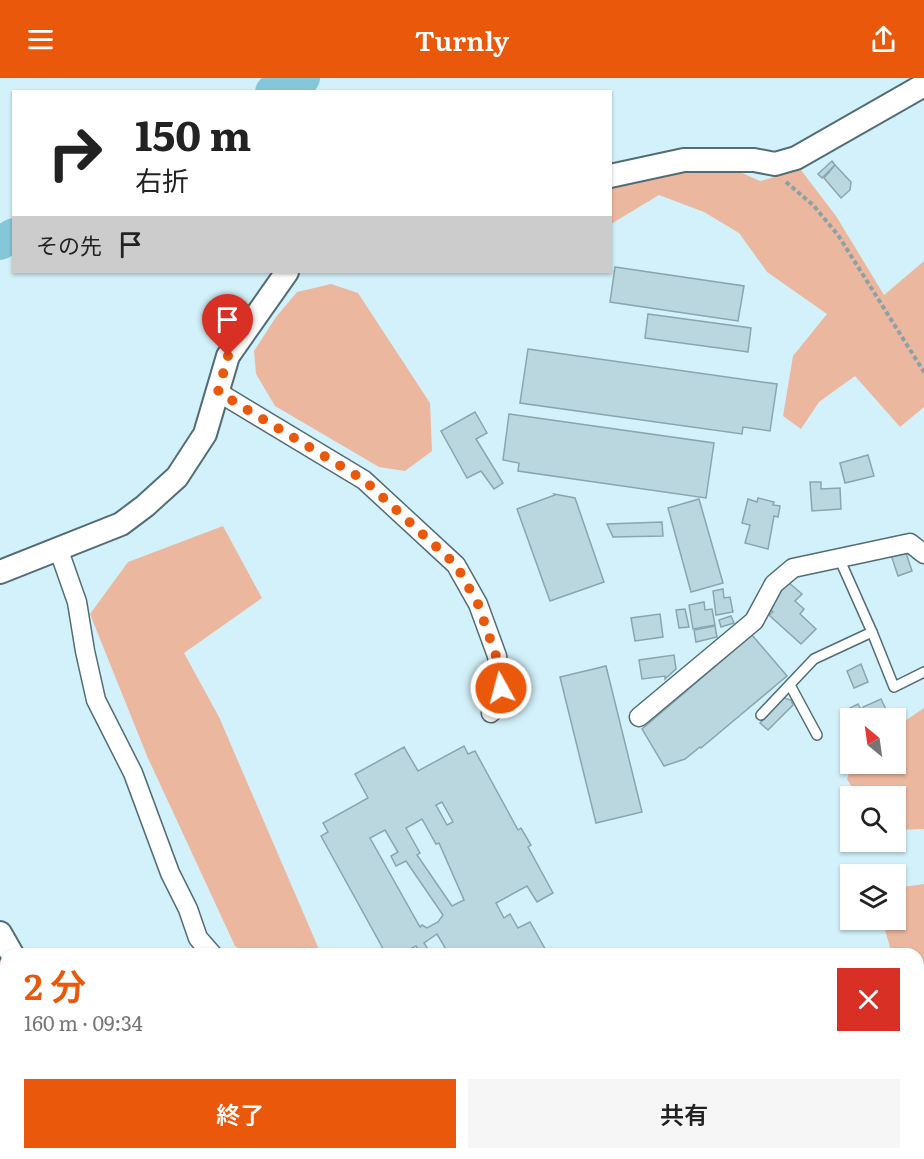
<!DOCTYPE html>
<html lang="ja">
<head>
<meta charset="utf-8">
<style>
  body { margin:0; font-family:Literata,"Noto Sans JP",serif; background:#f6f6f6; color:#222; height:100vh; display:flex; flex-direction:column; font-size:22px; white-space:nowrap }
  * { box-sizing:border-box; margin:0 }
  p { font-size:20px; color:#767676 }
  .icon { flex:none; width:33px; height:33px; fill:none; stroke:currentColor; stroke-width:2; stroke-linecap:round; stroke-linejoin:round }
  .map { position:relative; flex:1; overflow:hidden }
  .drawer { position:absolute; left:0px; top:870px; width:924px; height:212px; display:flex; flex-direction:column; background:#fff; border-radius:18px 18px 0 0; box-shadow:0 2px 4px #0004 }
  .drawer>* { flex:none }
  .guide { position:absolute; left:12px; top:12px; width:600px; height:183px; border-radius:0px; box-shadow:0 2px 4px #0004; background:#fff; color:#222; overflow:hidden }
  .needle { width:39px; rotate:331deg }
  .tools { position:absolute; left:840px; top:630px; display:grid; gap:12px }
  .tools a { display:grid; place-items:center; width:66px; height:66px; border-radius:0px; background:#fff; box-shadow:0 2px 4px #0004; font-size:30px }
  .pin { position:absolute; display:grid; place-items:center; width:51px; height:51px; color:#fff; margin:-62px -26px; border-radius:50% 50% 50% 0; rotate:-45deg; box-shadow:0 0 6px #0007 }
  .pin .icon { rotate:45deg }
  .me { position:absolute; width:66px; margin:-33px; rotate:353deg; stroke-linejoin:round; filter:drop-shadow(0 0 4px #0008) }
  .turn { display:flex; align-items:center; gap:21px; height:126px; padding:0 24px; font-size:27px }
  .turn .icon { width:78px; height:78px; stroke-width:2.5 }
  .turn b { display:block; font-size:42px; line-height:51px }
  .then { display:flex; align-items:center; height:57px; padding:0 24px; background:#0003; gap:12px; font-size:22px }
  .round { display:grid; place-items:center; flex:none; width:63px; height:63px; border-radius:0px; background:#f6f6f6 }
  .head { display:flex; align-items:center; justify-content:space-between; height:102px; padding:0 24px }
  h1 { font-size:36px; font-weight:600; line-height:45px; color:#ea580c }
  .action { display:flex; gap:12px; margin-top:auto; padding:12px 24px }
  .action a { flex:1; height:69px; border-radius:0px; background:#ea580c; color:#fff; font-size:24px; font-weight:600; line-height:69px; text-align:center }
  .action a+a { background:#f6f6f6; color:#222 }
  header { display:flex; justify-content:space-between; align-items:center; height:78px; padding:0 24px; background:#ea580c; color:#fff; font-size:27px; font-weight:600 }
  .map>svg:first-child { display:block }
  .green { fill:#ebb89f }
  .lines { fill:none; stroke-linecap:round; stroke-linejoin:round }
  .river { stroke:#85c7d9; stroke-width:34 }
  .building { fill:#bad7e0; stroke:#89a6ae; stroke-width:1.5; fill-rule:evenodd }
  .service-casing { stroke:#526d75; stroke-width:12 }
  .minor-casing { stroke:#526d75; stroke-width:21 }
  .tertiary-casing { stroke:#526d75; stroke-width:26 }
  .path { stroke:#89a1a7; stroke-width:4; stroke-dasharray:4.5 3; stroke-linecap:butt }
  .service { stroke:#fff; stroke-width:9 }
  .minor { stroke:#fff; stroke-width:18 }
  .tertiary { stroke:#fff; stroke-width:22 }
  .route { stroke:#ea580c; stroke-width:10; stroke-dasharray:0 18 }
</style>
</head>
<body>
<header><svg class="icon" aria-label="menu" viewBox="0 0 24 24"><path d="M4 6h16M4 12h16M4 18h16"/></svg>Turnly<svg class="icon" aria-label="share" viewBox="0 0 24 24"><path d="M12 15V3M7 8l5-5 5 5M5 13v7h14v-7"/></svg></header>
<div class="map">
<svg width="924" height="1081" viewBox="0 0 924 1081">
  <rect width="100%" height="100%" fill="#d3f1fa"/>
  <!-- green -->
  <g class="green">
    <path d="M729,89l31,14 41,-11 35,46 48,79 40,-34v146l-24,20 -45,-51 -36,26 -18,27 -18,-13 10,-60 34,-42 -60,-42 -28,-39 -35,-21 -45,-17 -48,29v-42l40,-8z"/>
    <path d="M331,206l27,9 72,110 2,48 -27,20 -26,-4 -104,-61 -19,-32 -2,-23 22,-34 21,-25z"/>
    <path d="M223,448l39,72 -78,55 35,64 102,237h-74l-12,-8 -88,-190 -57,-142 38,-52z"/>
    <path d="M924,630v121l-27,1 -1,-34h-39l-10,-17 5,-15h44v-37z"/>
    <path d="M924,806v169l-6,-15v-84h-26l-10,-34h14v-32z"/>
    <path d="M0,876l6,22v74l-6,17z"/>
    <path d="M0,1002l6,4v70h62l-2,5h-66z"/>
  </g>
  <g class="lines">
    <!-- river -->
    <g class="river">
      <path d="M272,14l31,-14"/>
      <path d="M0,165l14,-8"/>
    </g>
  </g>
  <!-- building -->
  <g class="building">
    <path d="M832,83l3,4 -13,13 -4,-4z"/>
    <path d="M835,87l16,17 -1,8 -9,8 -17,-20z"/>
    <path d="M615,189l129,19 -6,35 -128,-19z"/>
    <path d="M648,236l103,14 -3,24 -103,-14z"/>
    <path d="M528,271l249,35 -7,47 -27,-4 -1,7 -222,-31z"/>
    <path d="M475,334l12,21 -11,6 27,44 -9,6 -13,-18 -14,7 -26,-47z"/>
    <path d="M509,336l205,29 -8,55 -188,-27 1,-8 -16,-3z"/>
    <path d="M868,377l6,21 -29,7 -5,-20z"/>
    <path d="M810,404h11v7l19,-1 1,21 -29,2z"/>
    <path d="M554,416l21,4 29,84 -54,19 -33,-92 38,-14z"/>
    <path d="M758,420l16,4 -1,3 7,1 -2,11 -4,-1 -6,33 -23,-6 5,-18 -8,-2 6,-24 9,3z"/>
    <path d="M699,421l24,84 -32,9 -23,-84z"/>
    <path d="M662,444l1,14 -50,1 -6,-13z"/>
    <path d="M905,472l7,21 -14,5 -7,-21z"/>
    <path d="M788,504l14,12 -7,7 9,8 -4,5 16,15 -15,15 -32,-29 4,-3 -2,-2 9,-23z"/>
    <path d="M723,511l1,9 6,-1 3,15 -17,3 -3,-24z"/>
    <path d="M704,524l1,8 7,-1 3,16 -22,4 -4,-24z"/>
    <path d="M685,531l4,18 -10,1 -3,-18z"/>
    <path d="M660,536l3,23 -28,4 -4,-23z"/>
    <path d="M731,538l3,7 -13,4 -2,-7z"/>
    <path d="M715,548l2,11 -21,5 -2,-12z"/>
    <path d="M752,557l35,41 -86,72 -1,-1 -15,12 -21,7 -22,-37z"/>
    <path d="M674,577l2,14 -11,10v-3l-23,3 -3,-19z"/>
    <path d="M861,586l7,18 -14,6 -7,-17z"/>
    <path d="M606,588l36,146 -46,11 -36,-146z"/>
    <path d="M784,620l7,2 2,5 -25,25 -8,-7z"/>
    <path d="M881,621l9,19h-21l-6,-11z"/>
    <path d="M858,626l8,14h-13l-5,-9z"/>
    <path d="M464,668l4,8 7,-3 43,79 3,-2 10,17 -3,2 25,46 -16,9 -10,-16 -31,17 8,15 6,-4 8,14 12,-6 18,32h-107l6,-3 -10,-17 -13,9 7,11h-10l-5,-8 -6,3 3,5h-27l-65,-118 7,-4 -5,-9 45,-25 -13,-24 49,-27 14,24zM442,724l11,20 -6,3 -11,-20zM422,741l14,25 3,-1 25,57 -12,6 -35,-51 3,-2 -14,-25zM385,752l13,22 -7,4 5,10 10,-5 37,54 -5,7 -11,6 -5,-3 -2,2 -50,-89z"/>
    <path d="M457,1076h28l1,1 -3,4h-21z"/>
  </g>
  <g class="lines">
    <!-- service casing -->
    <g class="service-casing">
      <g id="service">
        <path d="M839,480l33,74 22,55 30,-15"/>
        <path d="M790,607l27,50"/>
        <path d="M761,637l53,-56 58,-27"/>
        <path d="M688,1081l1,-5"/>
      </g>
    </g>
    <!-- minor casing -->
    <g class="minor-casing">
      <g id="minor">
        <path d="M218,314l146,88 92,85 22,39 19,52 4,32 -10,25"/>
        <path d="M58,470l19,54 8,49 11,49 37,73 37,100 18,36 10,29 14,16"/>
        <path d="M639,639l115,-96 20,-37 19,-16 117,-25 14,11"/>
        <path d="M380,1076l3,5"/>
      </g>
    </g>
    <!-- tertiary casing -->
    <g class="tertiary-casing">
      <g id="tertiary">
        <path d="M610,98l74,-16h70l21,4 21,-6 128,-73"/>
        <path d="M0,494l121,-48 24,-18 32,-29 28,-43 23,-78 59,-84"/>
        <path d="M0,855l12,21"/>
        <path d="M133,1076l3,5"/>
      </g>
    </g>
    <!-- path -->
    <g class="path">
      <path d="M786,104l27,23 25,30 86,137"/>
      <path d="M879,1076l6,5"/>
    </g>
    <!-- service -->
    <use href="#service" class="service"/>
    <!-- minor -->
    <use href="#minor" class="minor"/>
    <!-- tertiary -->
    <use href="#tertiary" class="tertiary"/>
  </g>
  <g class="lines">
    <!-- route -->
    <path class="route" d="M228,278l-10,36 146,88 92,85 22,39 18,52 5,32"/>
  </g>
</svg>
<div class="tools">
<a><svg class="needle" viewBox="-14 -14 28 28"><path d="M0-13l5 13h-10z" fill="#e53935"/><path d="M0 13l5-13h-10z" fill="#767676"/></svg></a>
<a><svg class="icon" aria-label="search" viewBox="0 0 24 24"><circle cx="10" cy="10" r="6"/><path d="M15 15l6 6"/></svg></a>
<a><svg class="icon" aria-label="layers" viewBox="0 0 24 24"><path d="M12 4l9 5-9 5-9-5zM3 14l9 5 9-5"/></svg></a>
</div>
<div class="pin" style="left:228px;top:278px;background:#d93025"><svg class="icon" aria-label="arrive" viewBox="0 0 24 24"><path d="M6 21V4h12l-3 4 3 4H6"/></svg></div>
<svg class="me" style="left:501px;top:610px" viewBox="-20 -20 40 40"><circle r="17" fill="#ea580c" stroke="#fff" stroke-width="3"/><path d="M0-11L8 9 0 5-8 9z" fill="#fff"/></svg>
<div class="guide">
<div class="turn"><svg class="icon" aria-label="right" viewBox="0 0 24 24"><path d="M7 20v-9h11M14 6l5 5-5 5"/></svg><div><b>150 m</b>右折</div></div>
<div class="then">その先<svg class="icon" aria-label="arrive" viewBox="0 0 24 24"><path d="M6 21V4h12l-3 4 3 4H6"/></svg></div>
</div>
<section class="drawer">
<div class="head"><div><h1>2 分</h1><p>160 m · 09:34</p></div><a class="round" style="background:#d93025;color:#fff"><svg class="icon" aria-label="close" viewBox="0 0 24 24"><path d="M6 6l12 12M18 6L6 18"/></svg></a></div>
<div class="action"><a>終了</a><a>共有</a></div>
</section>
</div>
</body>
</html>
